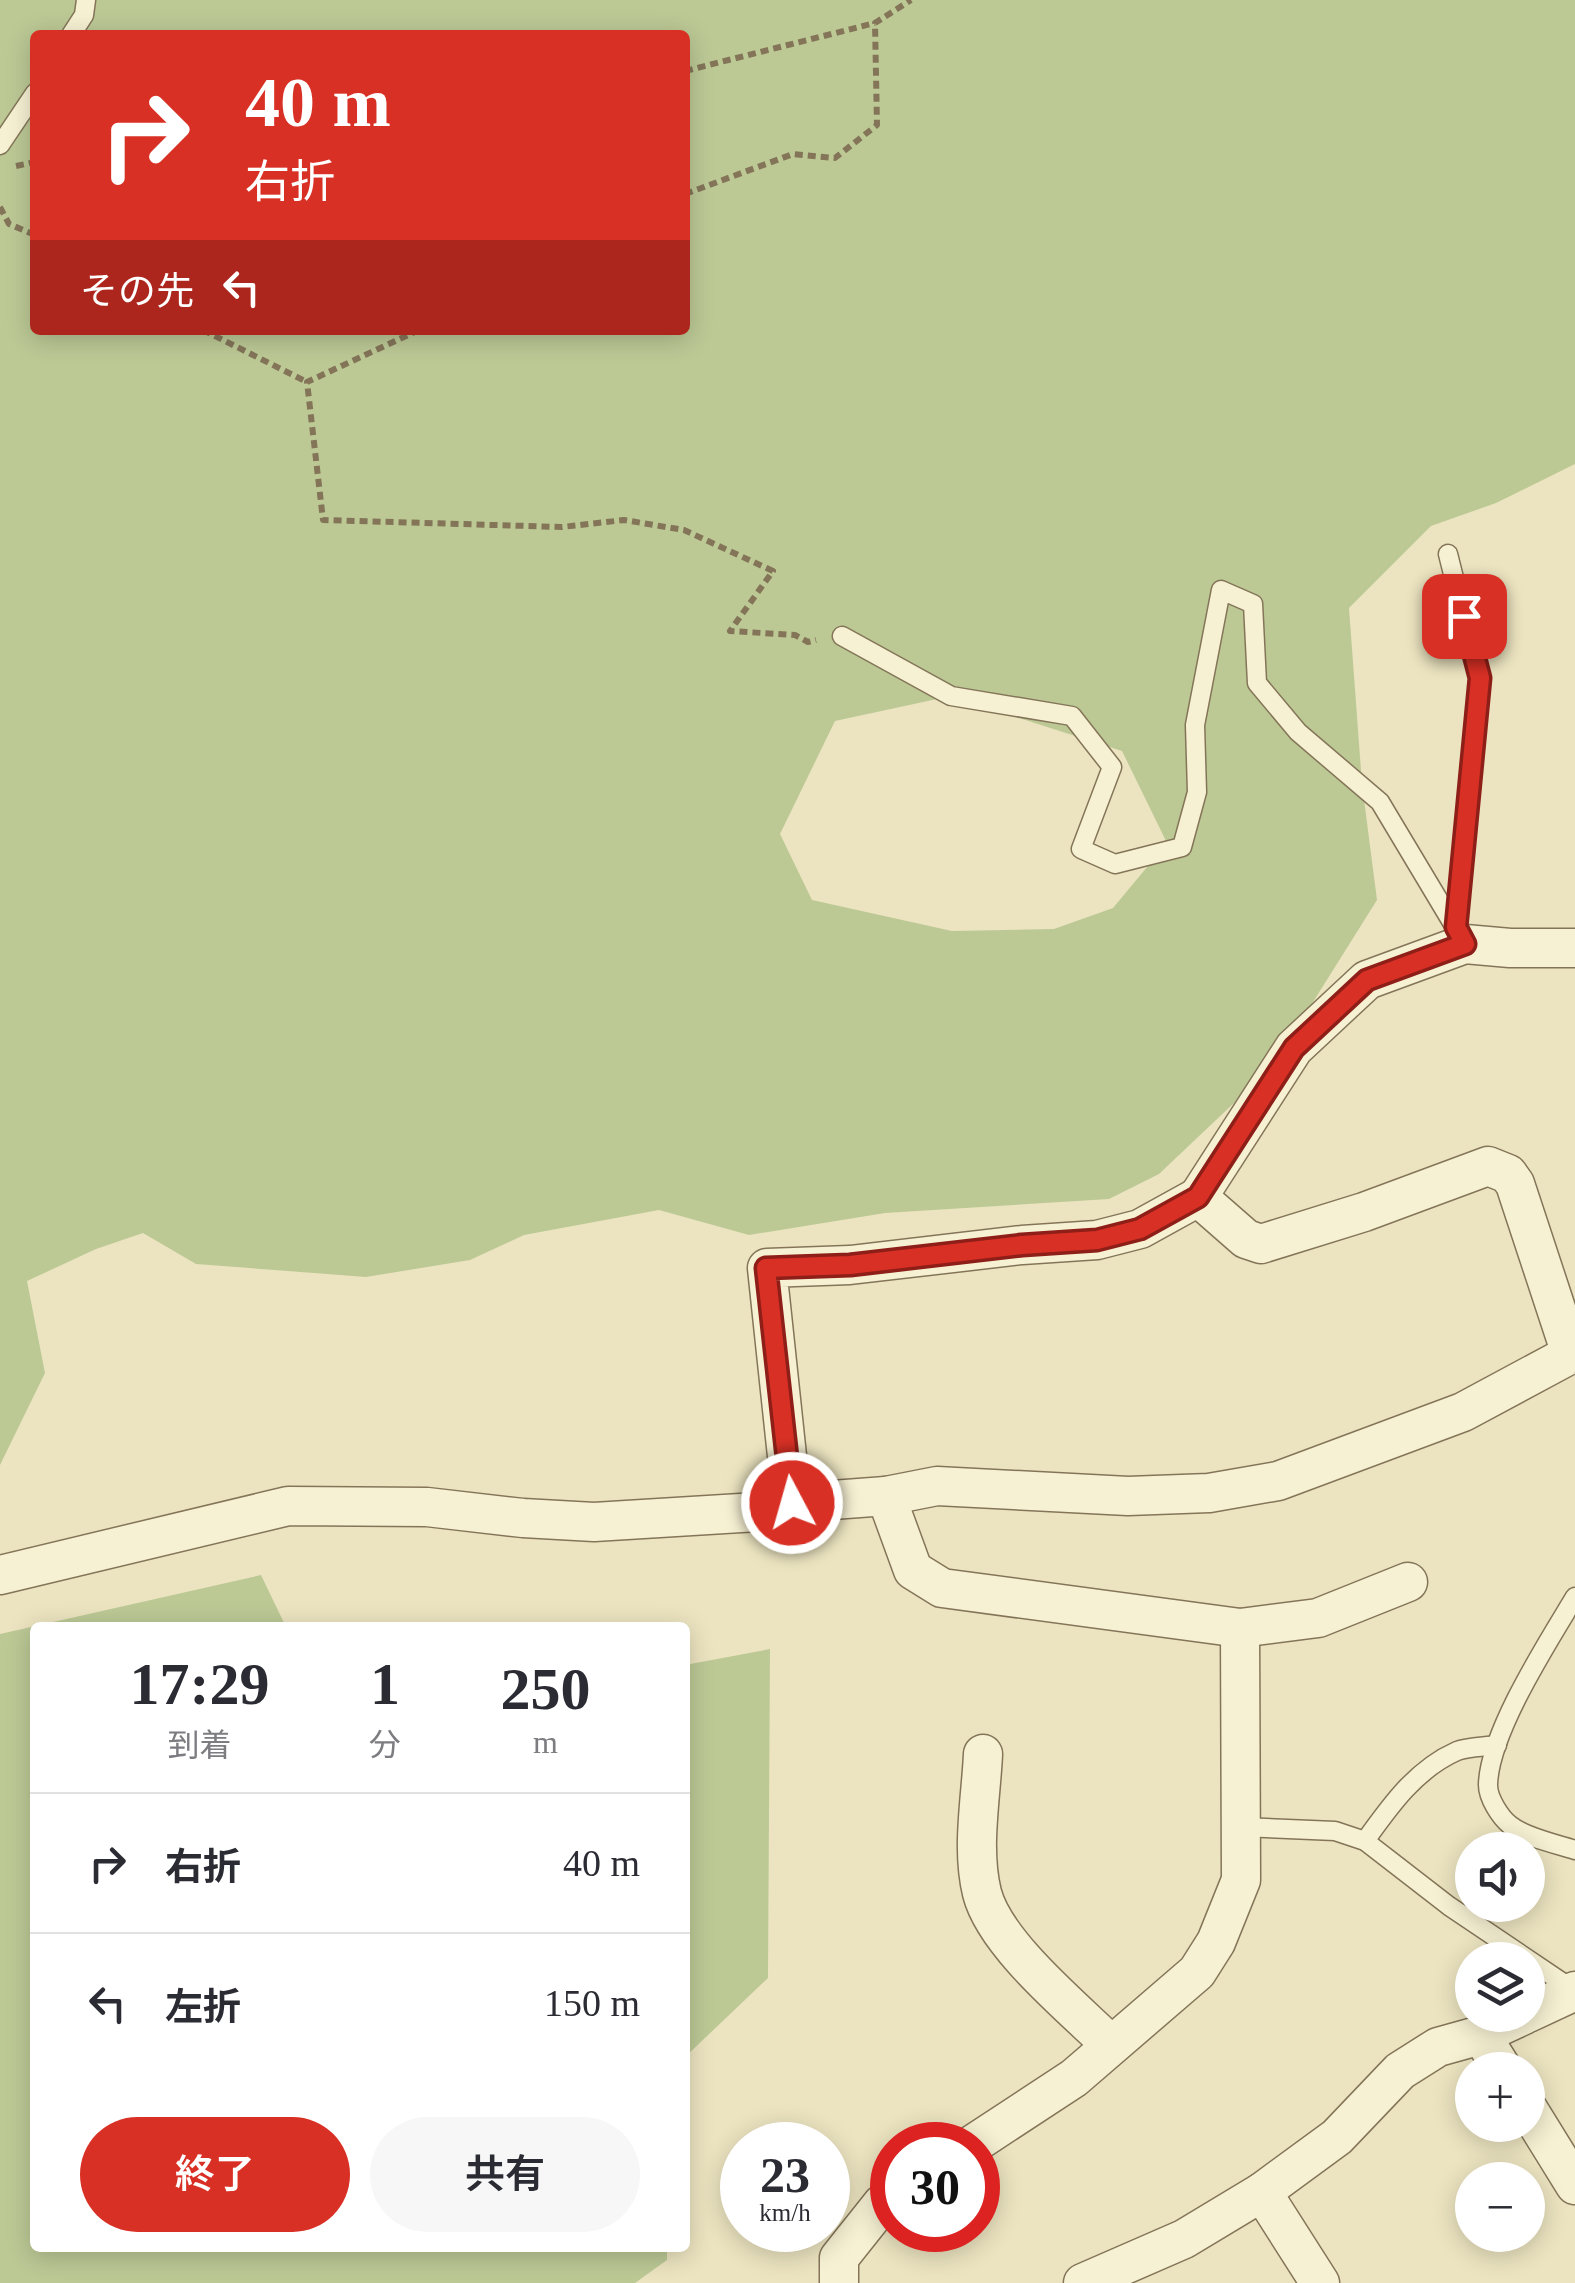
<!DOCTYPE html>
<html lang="ja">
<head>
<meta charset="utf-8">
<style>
  body { margin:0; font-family:"Times New Roman","Noto Sans JP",serif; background:#f7f7f7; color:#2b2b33; height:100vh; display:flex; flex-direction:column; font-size:38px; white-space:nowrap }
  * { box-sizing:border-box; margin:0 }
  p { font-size:32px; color:#7c7c81 }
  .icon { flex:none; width:55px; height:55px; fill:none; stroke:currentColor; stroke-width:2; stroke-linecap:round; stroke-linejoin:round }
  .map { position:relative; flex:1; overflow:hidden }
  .panel { position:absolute; left:30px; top:1622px; width:660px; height:630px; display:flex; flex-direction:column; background:#fff; border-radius:10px; box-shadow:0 5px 25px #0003 }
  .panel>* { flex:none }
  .hud { position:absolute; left:30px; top:30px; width:660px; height:305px; border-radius:10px; box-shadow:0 5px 25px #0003; background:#d93025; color:#fff; overflow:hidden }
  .buttons { position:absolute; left:1455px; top:1832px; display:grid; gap:20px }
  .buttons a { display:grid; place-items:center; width:90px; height:90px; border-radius:50%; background:#fff; box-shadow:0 5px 25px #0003; font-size:50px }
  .speed { position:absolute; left:720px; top:2122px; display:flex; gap:20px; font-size:50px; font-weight:700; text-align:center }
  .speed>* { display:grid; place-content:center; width:130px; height:130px; border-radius:50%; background:#fff; box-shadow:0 5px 25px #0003; line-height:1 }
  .speed small { font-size:25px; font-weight:400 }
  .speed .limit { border:15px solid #d22; background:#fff; color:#111 }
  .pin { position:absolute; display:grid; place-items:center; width:85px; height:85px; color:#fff; margin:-42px; border-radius:20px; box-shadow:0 5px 15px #0006 }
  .me { position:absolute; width:110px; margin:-55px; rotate:354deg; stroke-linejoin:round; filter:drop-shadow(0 0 8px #0008) }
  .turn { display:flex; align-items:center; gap:35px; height:210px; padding:0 50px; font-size:45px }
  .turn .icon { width:130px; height:130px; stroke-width:2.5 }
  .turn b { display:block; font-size:70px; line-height:85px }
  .then { display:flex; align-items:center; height:95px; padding:0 50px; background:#0003; gap:20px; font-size:38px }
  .eta { display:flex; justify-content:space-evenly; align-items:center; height:170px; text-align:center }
  .eta b { font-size:60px; font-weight:600; line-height:70px }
  .cta { display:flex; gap:20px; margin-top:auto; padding:20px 50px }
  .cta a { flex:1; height:115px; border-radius:60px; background:#d93025; color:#fff; font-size:40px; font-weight:600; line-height:115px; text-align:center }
  .cta a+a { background:#f7f7f7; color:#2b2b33 }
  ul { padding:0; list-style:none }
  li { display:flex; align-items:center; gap:30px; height:140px; padding:0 50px; border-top:2px solid #e1e1e2 }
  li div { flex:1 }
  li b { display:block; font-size:38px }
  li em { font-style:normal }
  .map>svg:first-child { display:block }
  .green { fill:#bcc995; fill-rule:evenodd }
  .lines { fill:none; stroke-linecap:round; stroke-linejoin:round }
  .service-casing { stroke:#847559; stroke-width:21 }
  .minor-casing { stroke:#847559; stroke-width:41 }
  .path { stroke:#847559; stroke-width:6; stroke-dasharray:8 5; stroke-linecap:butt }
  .service { stroke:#f7f1d3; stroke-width:18 }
  .minor { stroke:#f7f1d3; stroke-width:38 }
  .route-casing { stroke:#8d1f18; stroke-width:25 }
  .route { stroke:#d93025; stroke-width:18 }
</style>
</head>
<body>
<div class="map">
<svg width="1575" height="2283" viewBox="0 0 1575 2283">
  <rect width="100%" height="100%" fill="#ece4c0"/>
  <!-- green -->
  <g class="green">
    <path d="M0,0h1575v464l-79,39 -65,23 -82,82 13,176 15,116 -69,110 -74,93 -75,71 -50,25 -224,14 -136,22 -90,-25 -135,25 -54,25 -104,17 -170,-13 -53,-31 -47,16 -69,32 18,92 -45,92zM35,35h650v295h-650zM951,696l171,55 45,92 -54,65 -59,21 -102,2 -140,-31 -32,-66 55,-113z"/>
    <path d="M261,1575l25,52 -251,1v620h632v12l-32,23h-635v-649z"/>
    <path d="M770,1649l-2,329 -83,79v-392z"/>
  </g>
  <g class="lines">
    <!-- service casing -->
    <g class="service-casing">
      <g id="service">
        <path d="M71,35l13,-20 2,-15"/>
        <path d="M0,145l35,-52"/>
        <path d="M1448,554l31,124 -23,249"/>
        <path d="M842,636l109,60 121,20 40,51 -31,82 34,15 67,-17 15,-55 -2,-67 26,-135 32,14 4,79 41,49 82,70 85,142"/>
        <path d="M1575,1597c-27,45 -86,136 -87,188 0,13 12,32 22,40 15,12 46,19 65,25"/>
        <path d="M1241,1827l94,4 30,10 84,65 126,85"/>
        <path d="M1365,1841c25,-35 51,-72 92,-90 11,-4 27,-4 40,-6"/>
      </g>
    </g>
    <!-- minor casing -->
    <g class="minor-casing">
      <g id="minor">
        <path d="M1198,1197l96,-149 73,-68 98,-36 45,4h65"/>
        <path d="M1571,1354l-56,-170 -7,-10 -20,-8 -124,46 -103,32 -15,-5 -48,-42 -58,32 -43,11 -75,5 -172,20 -83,3 25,235 94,-7 51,-10 191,10 81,-3 69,-12 185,-69 108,-58 4,-4"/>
        <path d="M886,1496l27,74 29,18 298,40 78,-10 90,-36"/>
        <path d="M0,1575l288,-69 139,1 96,11 71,4 163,-10 35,-9"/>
        <path d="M983,1754c-2,44 -12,95 -1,139 13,51 90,114 128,151"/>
        <path d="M1528,2013l47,-22"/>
        <path d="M1481,2035l22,35"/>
        <path d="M1528,2109l47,76"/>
        <path d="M972,2145l102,-67 123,-106 19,-30 25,-62 -1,-252"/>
        <path d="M1262,2192l58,91"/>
        <path d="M839,2283v-25l43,-54 10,-7"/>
        <path d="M1083,2283l101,-44 78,-47 75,-55 63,-66 38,-24 43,-12 43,-20"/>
      </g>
    </g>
    <!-- path -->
    <g class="path">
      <path d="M685,71l190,-48"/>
      <path d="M16,166l19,-4"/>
      <path d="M685,194l108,-40 42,4 42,-33 -2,-102 36,-23"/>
      <path d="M0,207l9,17 26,11"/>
      <path d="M203,330l104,52"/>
      <path d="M419,330l-112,52 16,138 239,7 62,-7 60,10 89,41 -43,60 65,4 13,7 8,-2"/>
    </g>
    <!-- service -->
    <use href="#service" class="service"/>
    <!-- minor -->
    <use href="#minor" class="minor"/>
  </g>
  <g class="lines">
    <!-- route casing -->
    <g class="route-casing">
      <path id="route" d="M792,1503l-26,-235 84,-3 172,-20 75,-5 43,-11 58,-32 96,-149 73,-68 98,-36 -9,-17 24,-249 -16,-62"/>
    </g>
    <!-- route -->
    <use href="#route" class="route"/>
  </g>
</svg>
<div class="buttons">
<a><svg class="icon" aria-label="sound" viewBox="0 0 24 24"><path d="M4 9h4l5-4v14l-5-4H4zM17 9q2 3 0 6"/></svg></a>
<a><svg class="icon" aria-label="layers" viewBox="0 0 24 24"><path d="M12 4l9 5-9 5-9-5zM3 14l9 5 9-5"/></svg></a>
<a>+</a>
<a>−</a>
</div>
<div class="speed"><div>23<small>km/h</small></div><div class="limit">30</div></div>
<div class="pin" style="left:1464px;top:616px;background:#d93025"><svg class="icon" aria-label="arrive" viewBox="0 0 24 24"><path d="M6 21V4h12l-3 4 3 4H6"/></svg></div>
<svg class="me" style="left:792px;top:1503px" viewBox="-20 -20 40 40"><circle r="17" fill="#d93025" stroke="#fff" stroke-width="3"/><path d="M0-11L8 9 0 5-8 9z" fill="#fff"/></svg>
<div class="hud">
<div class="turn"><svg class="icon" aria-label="right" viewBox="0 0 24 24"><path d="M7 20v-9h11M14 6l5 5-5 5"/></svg><div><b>40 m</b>右折</div></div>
<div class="then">その先<svg class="icon" aria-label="left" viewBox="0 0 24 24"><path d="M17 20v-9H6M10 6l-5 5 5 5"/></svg></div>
</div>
<section class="panel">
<div class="eta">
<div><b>17:29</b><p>到着</p></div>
<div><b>1</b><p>分</p></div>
<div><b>250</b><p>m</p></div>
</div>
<ul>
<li><svg class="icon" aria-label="right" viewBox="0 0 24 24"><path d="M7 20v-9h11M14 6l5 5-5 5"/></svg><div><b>右折</b></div><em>40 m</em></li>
<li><svg class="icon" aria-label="left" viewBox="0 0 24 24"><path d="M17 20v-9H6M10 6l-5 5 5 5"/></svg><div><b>左折</b></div><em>150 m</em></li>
</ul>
<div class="cta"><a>終了</a><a>共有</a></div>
</section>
</div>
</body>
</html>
